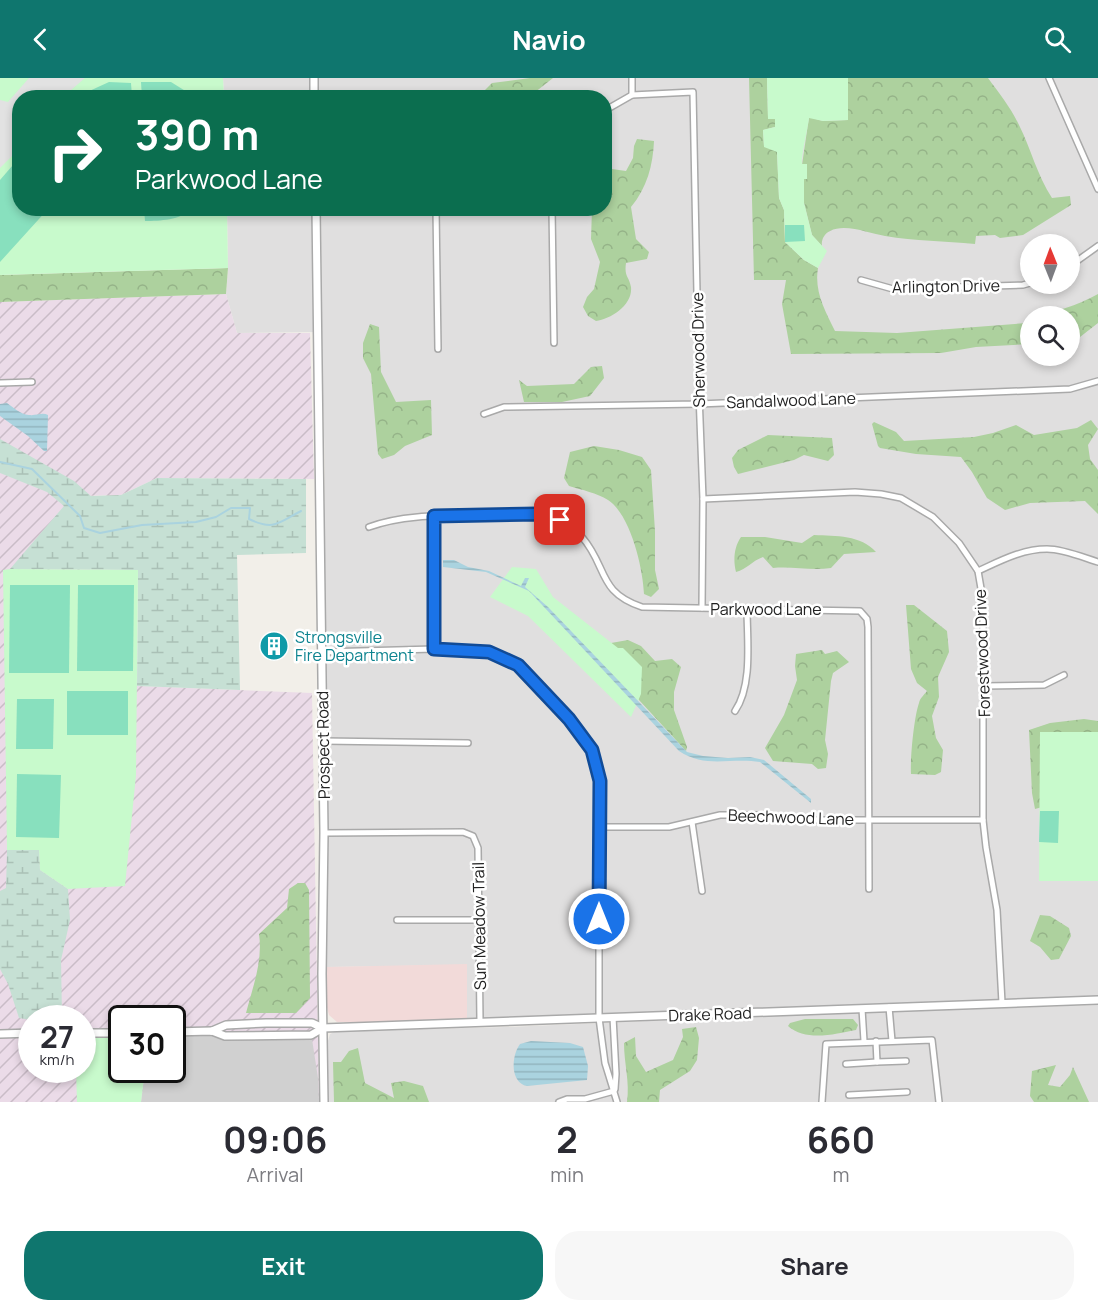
<!DOCTYPE html>
<html lang="en">
<head>
<meta charset="utf-8">
<style>
  body { margin:0; font-family:Manrope,sans-serif; background:#f7f7f7; color:#2b2b33; height:100vh; display:flex; flex-direction:column; font-size:22px; white-space:nowrap }
  * { box-sizing:border-box; margin:0 }
  p { font-size:20px; color:#7c7c81 }
  .icon { flex:none; width:33px; height:33px; fill:none; stroke:currentColor; stroke-width:2; stroke-linecap:round; stroke-linejoin:round }
  .map { position:relative; height:1024px; overflow:hidden }
  .drawer { display:flex; flex-direction:column; background:#fff; flex:1 }
  .drawer>* { flex:none }
  .banner { position:absolute; left:12px; top:12px; width:600px; height:126px; border-radius:24px; box-shadow:0 3px 9px #0003; background:#0b6e4f; color:#fff; overflow:hidden }
  .needle { width:39px; rotate:359deg }
  .buttons { position:absolute; left:1020px; top:156px; display:grid; gap:12px }
  .buttons a { display:grid; place-items:center; width:60px; height:60px; border-radius:50%; background:#fff; box-shadow:0 3px 9px #0003; font-size:30px }
  .speed { position:absolute; left:18px; top:927px; display:flex; gap:12px; font-size:30px; font-weight:700; text-align:center }
  .speed>* { display:grid; place-content:center; width:78px; height:78px; border-radius:50%; background:#fff; box-shadow:0 3px 9px #0003; line-height:1 }
  .speed small { font-size:15px; font-weight:400 }
  .speed .limit { border:3px solid #111; border-radius:9px; background:#fff; color:#111 }
  .pin { position:absolute; display:grid; place-items:center; width:51px; height:51px; color:#fff; margin:-26px; border-radius:12px; box-shadow:0 3px 9px #0006 }
  .me { position:absolute; width:66px; margin:-33px; rotate:0deg; stroke-linejoin:round; filter:drop-shadow(0 0 4px #0008) }
  .turn { display:flex; align-items:center; gap:21px; height:126px; padding:0 24px; font-size:27px }
  .turn .icon { width:78px; height:78px; stroke-width:2.5 }
  .turn b { display:block; font-size:42px; line-height:51px }
  .eta { display:flex; justify-content:space-evenly; align-items:center; height:102px; text-align:center }
  .eta b { font-size:36px; font-weight:700; line-height:42px }
  .primary-button { display:flex; gap:12px; margin-top:auto; padding:12px 24px }
  .primary-button a { flex:1; height:69px; border-radius:24px; background:#0f766e; color:#fff; font-size:24px; font-weight:700; line-height:69px; text-align:center }
  .primary-button a+a { background:#f7f7f7; color:#2b2b33 }
  header { display:flex; justify-content:space-between; align-items:center; height:78px; padding:0 24px; background:#0f766e; color:#fff; font-size:27px; font-weight:700 }
  .map>svg:first-child { display:block }
  .residential { fill:#e0dfdf; fill-rule:evenodd }
  .commercial { fill:#f2dad9 }
  .industrial { fill:url(#industrial-furrows); fill-rule:evenodd }
  .religious { fill:#d0d0d0 }
  .forest { fill:url(#forest-crowns) }
  .wetland { fill:url(#wetland-marsh) }
  .park { fill:#c8facc }
  .pitch { fill:#88e0be }
  .parking { fill:#e2e2e2 }
  .water { fill:url(#water-rules) }
  .lines { fill:none; stroke-linecap:round; stroke-linejoin:round }
  .stream { stroke:#aad3df; stroke-width:2 }
  .minor-casing { stroke:#a9a9a9; stroke-width:8 }
  .tertiary-casing { stroke:#a9a9a9; stroke-width:10 }
  .minor { stroke:#fff; stroke-width:5 }
  .tertiary { stroke:#fff; stroke-width:7 }
  .route-casing { stroke:#114b97; stroke-width:15 }
  .route { stroke:#1a73e8; stroke-width:10 }
  .labels { text-anchor:middle; stroke-width:5; stroke-linejoin:round; paint-order:stroke }
  .street-label { font-size:16px; fill:#222; stroke:#fff }
  .culture-label { font-size:16px; fill:#0d838f; stroke:#fff; text-anchor:start }
</style>
</head>
<body>
<header><svg class="icon" aria-label="back" viewBox="0 0 24 24"><path d="M15 5l-7 7 7 7"/></svg>Navio<svg class="icon" aria-label="search" viewBox="0 0 24 24"><circle cx="10" cy="10" r="6"/><path d="M15 15l6 6"/></svg></header>
<div class="map">
<svg width="1098" height="1024" viewBox="0 0 1098 1024">
  <defs>
    <pattern id="industrial-furrows" width="10" height="10" patternUnits="userSpaceOnUse" patternTransform="scale(1.5)"><rect width="10" height="10" fill="#ebdbe8"/><path d="M-1 1l2-2M0 10L10 0M9 11l2-2" fill="none" stroke="#c9bcc7"/></pattern>
    <pattern id="forest-crowns" width="20" height="18" patternUnits="userSpaceOnUse" patternTransform="scale(1.5)"><rect width="20" height="18" fill="#add19e"/><path d="M2 6a3 3 0 1 1 6 0M12 15a3 3 0 1 1 6 0" fill="none" stroke="#95b388"/></pattern>
    <pattern id="wetland-marsh" width="20" height="14" patternUnits="userSpaceOnUse" patternTransform="scale(1.5)"><rect width="20" height="14" fill="#c6e0d4"/><path d="M1 5h8M5 5V1M11 12h8M15 12V8" fill="none" stroke="#aac0b6"/></pattern>
    <pattern id="water-rules" width="6" height="5" patternUnits="userSpaceOnUse" patternTransform="scale(1.5)"><rect width="6" height="5" fill="#aad3df"/><path d="M0 2.5h6" fill="none" stroke="#92b5bf"/></pattern>
  </defs>
  <rect width="100%" height="100%" fill="#f2efe9"/>
  <!-- residential -->
  <g class="residential">
    <path d="M223,0h86l1,19h-86z"/>
    <path d="M318,0h780v654l-58,149h58v115l-631,24v-55l-140,2 -3,-409 1,-89 -3,-103 -1,-157 283,-1v-110l-286,-1zM1030,166h40v40h-40zM1030,238h40v40h-40z"/>
    <path d="M227,131h85l2,123 -77,1 -11,-39 2,-26z"/>
    <path d="M1098,927v97h-770v-61l2,-7 6,-3 170,-4 280,-12z"/>
  </g>
  <!-- commercial -->
  <path class="commercial" d="M467,886v56l-75,2h-55l-8,-7 -3,-11 1,-37z"/>
  <!-- industrial -->
  <path class="industrial" d="M226,216l11,39h73l4,146 -157,-1 -36,17 -40,1 -32,-3 15,13 74,180 174,7 7,409h-319v-800zM32,940h50v52h-50zM122,940h50v52h-50z"/>
  <!-- religious -->
  <path class="religious" d="M187,957l125,4 6,39 1,24h-178l4,-32h27l1,-34z"/>
  <!-- forest -->
  <g class="forest">
    <path d="M530,0h23l-24,19h-51l14,-14z"/>
    <path d="M749,0h18l1,40h7v9l-12,3 1,16 13,5 2,47 5,12 1,32 19,18 14,8c-4,23 7,43 17,63l62,2 130,-10 4,-7c25,-4 45,-10 67,-22v29l-18,14 -10,2v-23h-40v28l-54,3 -35,6 -150,1 -9,-50 4,-24h-32z"/>
    <path d="M848,0h140c11,15 23,30 31,47 12,24 18,50 33,73l18,-2 1,9 -48,30 -23,3 -5,-3 -19,1 -1,8c-30,-3 -60,-3 -90,-8 -15,-2 -39,-13 -55,-5 -6,3 -9,9 -8,15l-10,-11 -8,-32v-24h3l-1,-15 -4,1 7,-48 14,4 25,-1z"/>
    <path d="M637,61l17,2c-1,24 -7,47 -23,66l5,32 13,13 -2,7 -21,4c-2,14 3,13 5,24 2,18 -20,32 -35,34l-8,-5 -5,-9 4,-10 7,-8 6,-27 -9,-23 1,-30 12,-1 1,-40 21,3 7,-13 1,-12z"/>
    <path d="M228,190l-2,26 -226,8v-27z"/>
    <path d="M370,246l9,3 2,45 15,30 35,-2 1,35 -27,11 -11,9 -12,4 -4,-5 -7,-80 -8,-16v-15z"/>
    <path d="M602,288l2,12 -14,18 -28,6h-38l-5,-22 8,6 47,-2 17,-17z"/>
    <path d="M1091,342l7,9 -10,16 2,14 8,11v44l-13,-13 -55,2 -25,7 -18,-12 -15,-26 -11,-15 -45,-3 -36,-6 -2,-2 -6,-22 2,-2 22,10 8,9 70,-4 19,-4 23,-8 18,10 43,-7z"/>
    <path d="M768,357l64,3 2,17 -6,6 -24,-6 -10,5 -56,14 -4,-7 -2,-9 6,-8z"/>
    <path d="M594,368l25,4 23,7 9,13 4,61v39l4,19 -8,8 -7,-3c-1,-25 -13,-79 -36,-94 -11,-7 -26,-10 -39,-14l-5,-8 6,-26z"/>
    <path d="M814,457c22,1 47,0 62,17l-32,2 -13,14c-20,3 -39,-2 -58,0l-10,-11c-11,4 -16,12 -27,15 -3,-12 -2,-25 5,-35h24l37,6z"/>
    <path d="M906,527h8l33,26 2,21 -11,25 1,20 -7,19 4,22 7,12 -2,22 -6,3 -24,-1c-1,-15 3,-57 8,-71 1,-5 5,-8 8,-12l-10,-8 -6,-14z"/>
    <path d="M599,562l12,3 17,-3 13,6 14,15 17,-2 9,8 -7,25v18l13,37 -1,4 -47,-51z"/>
    <path d="M822,572l3,4 12,-3 12,11 -16,11 -2,8 -6,59 3,14 -2,14 -8,1 -6,-5 -39,-3 -8,-13 19,-33 13,-35 -2,-14 1,-12z"/>
    <path d="M1084,641l14,2v92l-52,-7 -11,3 -3,-16 -3,-63 21,-7z"/>
    <path d="M298,805h7l4,7 1,108 -14,15h-50c7,-27 17,-52 13,-79l28,-26 2,-19z"/>
    <path d="M1040,837l10,1 19,12 2,8 -12,23 -8,1 -11,-13 -10,-6z"/>
    <path d="M805,941h48l5,6 -2,5c-21,4 -50,12 -68,-4l2,-3z"/>
    <path d="M696,949l3,11 -2,22 -7,11 -30,19 -1,12h-32c3,-20 -3,-38 -3,-59l11,-6 1,19 10,16 27,-12 10,-23 -1,-8z"/>
    <path d="M358,970l7,35 29,15 -3,-15 13,-2 19,5 6,16h-95l-1,-40h8l8,-11z"/>
    <path d="M1056,987l-8,20 12,2 10,-12 3,-8 16,35h-55l-4,-6 2,-25z"/>
  </g>
  <!-- wetland -->
  <g class="wetland">
    <path d="M0,361l74,42 17,15 30,-1 36,-17 149,1v74l-69,2 3,135 -103,-4 1,-116 -128,-1 54,-63 -17,-14 -47,-19z"/>
    <path d="M7,772h32l1,20 28,19 2,31 -9,40 1,58 -31,2 -12,-2 -11,-34 -8,-15v-78l6,-3z"/>
  </g>
  <!-- park -->
  <g class="park">
    <path d="M0,0h223l1,19 -204,1v110l207,1 1,59 -228,7z"/>
    <path d="M767,0h81v42l-25,1 -14,-3c-1,10 -8,38 -7,46h5v15h-3v24l8,32 15,16 -9,17 -14,-8 -19,-18 -1,-32 -5,-12 -2,-46 -13,-5 -1,-17 12,-3v-8h-7z"/>
    <path d="M512,489l24,2 17,28 65,51h5l19,19 -1,27 -10,23 -103,-101 -38,-19z"/>
    <path d="M10,491l128,1 -2,205 -11,111 -57,3 -28,-19 -1,-20h-32l-4,-280z"/>
    <path d="M1040,654h58v149h-59z"/>
    <path d="M83,959h38l1,33h23l-4,32h-64l-1,-32h6z"/>
  </g>
  <!-- pitch -->
  <g class="pitch">
    <path d="M109,4l22,1 1,14h-52l5,-4z"/>
    <path d="M141,4h30l24,15h-53z"/>
    <path d="M19,80l1,50 28,1 -48,53v-82z"/>
    <path d="M144,131v-1l48,1c-12,11 -32,12 -47,12z"/>
    <path d="M785,147h19l1,16 -20,1z"/>
    <path d="M10,507h60l-1,88h-60z"/>
    <path d="M78,507h56l-1,86h-56z"/>
    <rect x="67" y="613" width="61" height="44"/>
    <path d="M17,621h37l-1,50h-37z"/>
    <path d="M17,696l44,1 -2,63 -43,-1z"/>
    <path d="M1040,733h19l-1,32 -19,-1z"/>
  </g>
  <!-- parking -->
  <path class="parking" d="M29,0h56l-22,19 -43,1 -1,51 -19,19v-68l8,2z"/>
  <!-- water -->
  <g class="water">
    <path d="M7,325c7,5 13,11 22,12 7,1 13,-3 19,0l-1,36h-3l-16,-15 -28,-20v-12z"/>
    <path d="M443,482h11l14,7 21,4 32,15 4,-8h4l-4,9 23,20 139,145 16,4 25,2 22,-1 14,3 47,39v4l-51,-41c-29,-5 -54,7 -81,-11l-150,-160 -43,-19 -43,-5z"/>
    <path d="M531,963l39,2 13,4 5,19 -1,14 -60,6c-17,-3 -16,-30 -7,-42z"/>
  </g>
  <g class="lines">
    <!-- stream -->
    <path class="stream" d="M0,384l32,7 48,47 4,12 16,5 42,-8 54,-3 20,-5 15,-9h19l-1,11c25,12 29,4 52,-8"/>
    <!-- minor casing -->
    <g class="minor-casing">
      <g id="minor">
        <path d="M632,0v17"/>
        <path d="M1049,0l49,111"/>
        <path d="M604,33l28,-16 61,-3 6,302 4,105 -1,109"/>
        <path d="M436,130l2,141"/>
        <path d="M552,130l2,135"/>
        <path d="M1070,188l28,-20"/>
        <path d="M861,202l32,9 130,-4 7,-2"/>
        <path d="M0,305l32,-1"/>
        <path d="M484,336l20,-7 195,-3 371,-15 28,-8"/>
        <path d="M703,421l152,-7 26,2 20,4 32,19 26,26 19,28 5,29v220l3,27 11,63 5,93"/>
        <path d="M434,438v133"/>
        <path d="M369,449c38,-14 82,-11 123,-12 14,0 31,-3 46,-1 16,2 33,10 44,23 26,30 15,55 60,70l218,4 7,8 1,8 1,262"/>
        <path d="M978,493c22,-10 44,-22 69,-22 16,0 35,8 51,13"/>
        <path d="M322,574l112,-3 55,3 29,13 51,54 23,31 7,31v237l6,45 12,39"/>
        <path d="M984,608l60,-1 20,-10"/>
        <path d="M735,633c18,-26 12,-72 12,-103"/>
        <path d="M323,663l145,2"/>
        <path d="M692,744l10,69"/>
        <path d="M599,749h70l51,-12h36l59,5h168"/>
        <path d="M324,755l139,-1 10,4 5,12 2,174"/>
        <path d="M397,842h81"/>
        <path d="M889,929l3,34"/>
        <path d="M862,931l2,32"/>
        <path d="M613,939l3,57 -1,15"/>
        <path d="M876,963l1,21 29,-1"/>
        <path d="M846,986l31,-2"/>
        <path d="M849,1017l58,-3"/>
        <path d="M559,1024l8,-3h18l29,-8"/>
        <path d="M822,1024l4,-58 106,-4 7,62"/>
      </g>
    </g>
    <!-- tertiary casing -->
    <g class="tertiary-casing">
      <g id="tertiary">
        <path d="M314,0v20"/>
        <path d="M316,130l8,625 -2,141 2,128"/>
        <path d="M212,953l14,-6 40,-2h46l11,5"/>
        <path d="M172,954l40,-1 13,5 86,-1 12,-7 775,-28"/>
        <path d="M82,955h40"/>
        <path d="M0,956l32,-1"/>
      </g>
    </g>
    <!-- minor -->
    <use href="#minor" class="minor"/>
    <!-- tertiary -->
    <use href="#tertiary" class="tertiary"/>
  </g>
  <g class="lines">
    <!-- route casing -->
    <g class="route-casing">
      <path id="route" d="M560,442l-22,-6 -104,2v133l55,3 29,13 51,54 23,31 8,31 -1,138"/>
    </g>
    <!-- route -->
    <use href="#route" class="route"/>
  </g>
  <!-- icons -->
  <defs>
    <g id="building-disc" transform="scale(1.5)"><circle r="9.5" fill="#0f9aa8" stroke="#fff"/><path d="M-4-6H4V6H1V3H-1V6H-4ZM-2.5-4.3h1.7v1.8h-1.7ZM.8-4.3h1.7v1.8H.8ZM-2.5-1h1.7V.8h-1.7ZM.8-1h1.7V.8H.8Z" fill="#fff"/></g>
  </defs>
  <g fill-rule="evenodd">
    <use href="#building-disc" x="274" y="568"/>
  </g>
  <g class="labels">
    <!-- street labels -->
    <g class="street-label">
      <text transform="translate(946 208) rotate(-1)" y="6">Arlington Drive</text>
      <text transform="translate(698 272) rotate(-91)" y="6">Sherwood Drive</text>
      <text transform="translate(791 322) rotate(-2)" y="6">Sandalwood Lane</text>
      <text x="766" y="537">Parkwood Lane</text>
      <text transform="translate(982 575) rotate(-92)" y="6">Forestwood Drive</text>
      <text transform="translate(323 667) rotate(-91)" y="6">Prospect Road</text>
      <text transform="translate(791 739) rotate(2)" y="6">Beechwood Lane</text>
      <text transform="translate(479 848) rotate(-91)" y="6">Sun Meadow Trail</text>
      <text transform="translate(710 936) rotate(-2)" y="6">Drake Road</text>
    </g>
    <!-- culture labels -->
    <g class="culture-label">
      <text x="295" y="565">Strongsville<tspan x="295" dy="18">Fire Department</tspan></text>
    </g>
  </g>
</svg>
<div class="buttons">
<a><svg class="needle" viewBox="-14 -14 28 28"><path d="M0-13l5 13h-10z" fill="#e53935"/><path d="M0 13l5-13h-10z" fill="#7c7c81"/></svg></a>
<a><svg class="icon" aria-label="search" viewBox="0 0 24 24"><circle cx="10" cy="10" r="6"/><path d="M15 15l6 6"/></svg></a>
</div>
<div class="speed"><div>27<small>km/h</small></div><div class="limit">30</div></div>
<div class="pin" style="left:560px;top:442px;background:#d93025"><svg class="icon" aria-label="arrive" viewBox="0 0 24 24"><path d="M6 21V4h12l-3 4 3 4H6"/></svg></div>
<svg class="me" style="left:599px;top:841px" viewBox="-20 -20 40 40"><circle r="17" fill="#1a73e8" stroke="#fff" stroke-width="3"/><path d="M0-11L8 9 0 5-8 9z" fill="#fff"/></svg>
<div class="banner">
<div class="turn"><svg class="icon" aria-label="right" viewBox="0 0 24 24"><path d="M7 20v-9h11M14 6l5 5-5 5"/></svg><div><b>390 m</b>Parkwood Lane</div></div>
</div>
</div>
<section class="drawer">
<div class="eta">
<div><b>09:06</b><p>Arrival</p></div>
<div><b>2</b><p>min</p></div>
<div><b>660</b><p>m</p></div>
</div>
<div class="primary-button"><a>Exit</a><a>Share</a></div>
</section>
</body>
</html>
